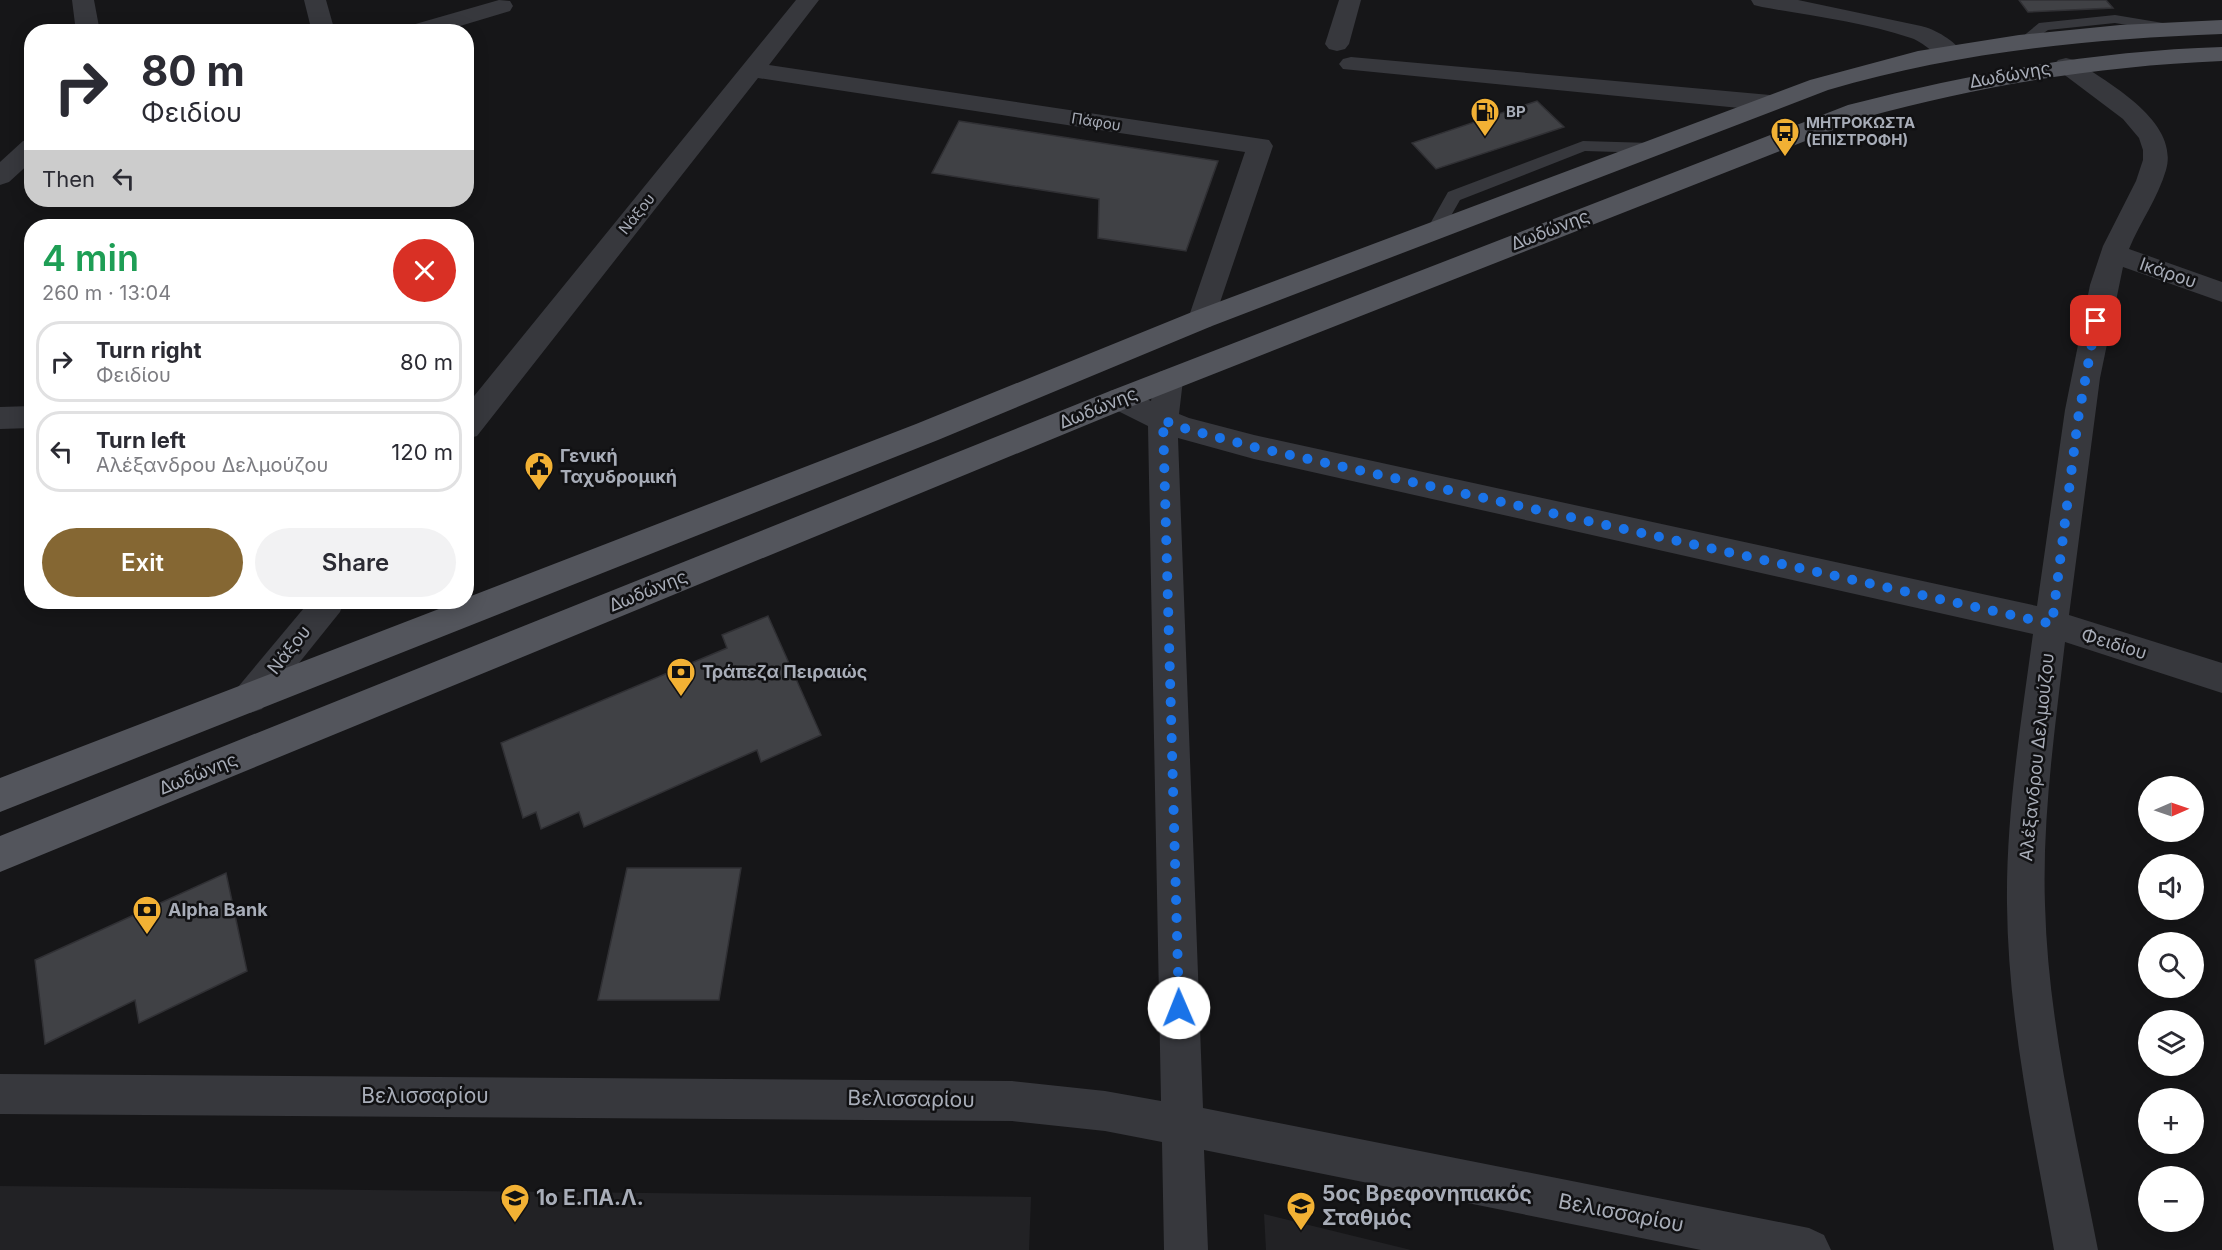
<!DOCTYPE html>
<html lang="en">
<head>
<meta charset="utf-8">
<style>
  body { margin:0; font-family:Inter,sans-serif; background:#f2f2f3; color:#2b2b33; height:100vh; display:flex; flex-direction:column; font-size:22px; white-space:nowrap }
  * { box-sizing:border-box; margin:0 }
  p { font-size:20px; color:#7c7c81 }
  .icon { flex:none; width:33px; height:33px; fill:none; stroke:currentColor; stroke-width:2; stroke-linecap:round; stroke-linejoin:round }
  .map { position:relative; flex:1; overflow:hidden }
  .sheet { position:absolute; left:24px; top:219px; width:450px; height:390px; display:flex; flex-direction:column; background:#fff; border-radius:24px; box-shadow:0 3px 15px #0003 }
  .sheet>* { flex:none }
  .top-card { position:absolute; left:24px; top:24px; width:450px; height:183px; border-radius:24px; box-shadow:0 3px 15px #0003; background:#fff; color:#2b2b33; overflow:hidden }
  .needle { width:39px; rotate:88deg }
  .fabs { position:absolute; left:2138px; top:776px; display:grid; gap:12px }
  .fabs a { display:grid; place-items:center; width:66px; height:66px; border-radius:50%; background:#fff; box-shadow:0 3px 15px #0003; font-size:30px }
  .pin { position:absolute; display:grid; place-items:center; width:51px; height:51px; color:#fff; margin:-26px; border-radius:12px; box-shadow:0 3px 9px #0006 }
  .me { position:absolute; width:66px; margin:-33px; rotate:359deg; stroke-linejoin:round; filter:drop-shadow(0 0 4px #0008) }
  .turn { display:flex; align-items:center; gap:21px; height:126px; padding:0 18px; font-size:27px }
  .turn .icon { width:78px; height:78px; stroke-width:2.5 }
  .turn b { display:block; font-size:42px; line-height:51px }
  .then { display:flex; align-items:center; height:57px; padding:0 18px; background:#0003; gap:12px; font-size:22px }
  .round { display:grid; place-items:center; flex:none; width:63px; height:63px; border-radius:32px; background:#f2f2f3 }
  .headline { display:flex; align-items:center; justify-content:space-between; height:102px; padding:0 18px }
  h1 { font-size:36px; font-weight:600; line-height:45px; color:#1e9e55 }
  .button { display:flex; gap:12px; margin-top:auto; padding:12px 18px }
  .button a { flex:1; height:69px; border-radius:36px; background:#856733; color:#fff; font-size:24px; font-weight:600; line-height:69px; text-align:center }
  .button a+a { background:#f2f2f3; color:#2b2b33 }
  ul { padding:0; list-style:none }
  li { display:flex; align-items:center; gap:18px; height:81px; margin:0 12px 9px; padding:0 6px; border:3px solid #e1e1e2; border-radius:24px }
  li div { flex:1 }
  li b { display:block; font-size:22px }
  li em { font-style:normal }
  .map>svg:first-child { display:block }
  .built { fill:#222225 }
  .building { fill:#404145; stroke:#303034; stroke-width:1.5 }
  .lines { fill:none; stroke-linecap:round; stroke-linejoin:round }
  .lane { fill:#37383d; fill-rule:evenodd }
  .street { fill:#37383d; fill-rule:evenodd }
  .primary { fill:#53555c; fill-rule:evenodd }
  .route { stroke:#1a73e8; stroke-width:10; stroke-dasharray:0 18 }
  .labels { text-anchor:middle; stroke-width:5; stroke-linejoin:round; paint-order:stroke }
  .far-poi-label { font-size:15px; font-weight:bold; fill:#a8adb8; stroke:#111113; text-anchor:start }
  .far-street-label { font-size:15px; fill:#a8adb8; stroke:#111113 }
  .street-label { font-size:18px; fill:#a8adb8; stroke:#111113 }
  .poi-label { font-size:18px; font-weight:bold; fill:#a8adb8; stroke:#111113; text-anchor:start }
  .near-street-label { font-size:21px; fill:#a8adb8; stroke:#111113 }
  .near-poi-label { font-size:21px; font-weight:bold; fill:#a8adb8; stroke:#111113; text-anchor:start }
</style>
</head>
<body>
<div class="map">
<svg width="2222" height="1250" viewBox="0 0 2222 1250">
  <rect width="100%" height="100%" fill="#161618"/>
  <!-- built -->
  <g class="built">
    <path d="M0,1186l1031,11 -2,53h-1029z"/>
    <path d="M1264,1214l147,36h-145z"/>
  </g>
  <!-- building -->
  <g class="building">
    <path d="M2019,0h87l7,8 -85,4z"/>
    <path d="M1537,101l27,26 -128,42 -24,-26z"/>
    <path d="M959,121l259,40 -32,90 -88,-13 1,-39 -167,-26z"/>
    <path d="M768,616l53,119 -60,27 -4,-12 -173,77 -5,-15 -38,17 -5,-17 -13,6 -22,-75 226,-95 -5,-13z"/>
    <path d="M627,868h114l-22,132h-121z"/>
    <path d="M226,873l21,98 -108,52 -4,-23 -90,44 -10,-84z"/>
  </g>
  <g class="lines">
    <!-- lane -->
    <g class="lane">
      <path d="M2115,15l54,9 7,4 -7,4 -54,-9 -67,7 -25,17 -7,-5 23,-19z"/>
      <path d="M1583,141l68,2 6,1 2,4 -2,4 -6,1 -66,-2 -125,49 -20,35h-12l-2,-4 22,-39z"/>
    </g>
    <!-- street -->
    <g class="street">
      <path d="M72,0h22l6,32h-24z"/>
      <path d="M304,0h22l9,32h-23z"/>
      <path d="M499,0l11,1 3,5 -3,5 -70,21h-38l3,-5z"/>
      <path d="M796,0h23l-50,65 500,75 4,6 -61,180 -10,3 -10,-3 -4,-7 57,-167 -487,-74 -281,358 -11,3v-33z"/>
      <path d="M1339,0h22l-12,44 -4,5 -8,2 -8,-2 -4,-5z"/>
      <path d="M1751,0h47l123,26c14,3 34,15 42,27l-4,5c-21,5 -30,-14 -48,-20 -48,-16 -100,-22 -149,-31l-8,-2z"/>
      <path d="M1351,57l419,38 9,3 3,5 -3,5 -9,3 -427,-42 -4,-5 4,-5z"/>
      <path d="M2066,58l8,2c34,23 106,61 92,110 -8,28 -26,52 -37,79l93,33v20l-99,-35 -23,111 -31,237 153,48v30l-157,-51c-10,87 -23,176 -20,263 3,116 31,231 53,345h-44c-20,-114 -46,-229 -47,-346 -1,-90 14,-181 26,-270l-779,-175 -76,-21 25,670 606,120 15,7 7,15h-130l-497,-100 4,100h-44l-2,-108 -57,-11 -93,-10 -1012,-7v-40l1012,7 93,10 56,10 -13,-675 -38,-19 -5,-8 5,-8 10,-3 31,13 4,-21 4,-8 10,-3 10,3 4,8 -4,34 10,4 65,17 783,171 28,-196 25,-125 13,-39 33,-65 7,-21v-10l-4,-12 -16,-19 -65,-49 -4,-5 4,-5z"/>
      <path d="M32,139v22l-23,21 -9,3v-23l23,-21z"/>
      <path d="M32,406v22l-32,1v-22z"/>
      <path d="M309,602h35l-4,10 -78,97 -12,4 -12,-4 -5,-11 5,-11z"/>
    </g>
    <!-- primary -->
    <g class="primary">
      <path d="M2222,20v14c-134,5 -265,18 -394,56l-616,236 -274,114 -938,372v-34l457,-176h9v-4l450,-174 276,-112 618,-232 108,-29 101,-16 101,-10z"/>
      <path d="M2222,47v14c-122,5 -239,24 -356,56l-736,290 -1130,465v-36l1110,-445 738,-286c124,-32 246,-54 374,-58z"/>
    </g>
  </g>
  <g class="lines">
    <!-- route -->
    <path class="route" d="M1179,1008l-16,-588 20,8 71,19 798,177 26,-205 18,-98"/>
  </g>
  <!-- icons -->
  <defs>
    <g id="fuel-pin" transform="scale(1.5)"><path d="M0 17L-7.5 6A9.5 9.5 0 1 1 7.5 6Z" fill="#f2b134" stroke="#111113"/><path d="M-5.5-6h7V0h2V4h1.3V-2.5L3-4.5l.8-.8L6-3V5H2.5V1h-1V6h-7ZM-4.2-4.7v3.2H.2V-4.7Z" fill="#111"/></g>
    <g id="bus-pin" transform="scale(1.5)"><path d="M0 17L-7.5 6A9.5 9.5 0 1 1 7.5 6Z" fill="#f2b134" stroke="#111113"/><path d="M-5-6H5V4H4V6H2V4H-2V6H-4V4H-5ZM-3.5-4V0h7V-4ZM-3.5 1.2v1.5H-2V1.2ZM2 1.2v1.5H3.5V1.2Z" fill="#111"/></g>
    <g id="civic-pin" transform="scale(1.5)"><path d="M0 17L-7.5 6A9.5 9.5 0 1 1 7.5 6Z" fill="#f2b134" stroke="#111113"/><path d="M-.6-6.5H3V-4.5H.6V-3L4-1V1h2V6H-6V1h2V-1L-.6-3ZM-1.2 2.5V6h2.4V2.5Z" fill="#111"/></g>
    <g id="bank-pin" transform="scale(1.5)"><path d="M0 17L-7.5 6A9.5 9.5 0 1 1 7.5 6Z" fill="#f2b134" stroke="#111113"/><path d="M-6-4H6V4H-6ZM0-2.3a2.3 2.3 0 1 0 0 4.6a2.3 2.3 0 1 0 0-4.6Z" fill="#111"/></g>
    <g id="school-pin" transform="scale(1.5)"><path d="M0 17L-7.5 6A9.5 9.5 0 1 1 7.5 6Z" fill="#f2b134" stroke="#111113"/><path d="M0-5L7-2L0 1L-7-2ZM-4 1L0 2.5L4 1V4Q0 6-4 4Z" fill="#111"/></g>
  </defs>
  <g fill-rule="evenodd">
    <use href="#fuel-pin" x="1485" y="112"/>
    <use href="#bus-pin" x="1785" y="132"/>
    <use href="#civic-pin" x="539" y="466"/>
    <use href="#bank-pin" x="681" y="672"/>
    <use href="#bank-pin" x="147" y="910"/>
    <use href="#school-pin" x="515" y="1198"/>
    <use href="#school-pin" x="1301" y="1206"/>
  </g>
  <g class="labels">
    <!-- far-poi labels -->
    <g class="far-poi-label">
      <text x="1506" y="117">BP</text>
      <text x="1806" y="128">ΜΗΤΡΟΚΩΣΤΑ<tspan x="1806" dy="17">(ΕΠΙΣΤΡΟΦΗ)</tspan></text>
    </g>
    <!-- far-street labels -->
    <g class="far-street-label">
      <text transform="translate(1096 122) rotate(9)" y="5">Πάφου</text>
      <text transform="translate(637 214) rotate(-51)" y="5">Νάξου</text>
    </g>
    <!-- street labels -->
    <g class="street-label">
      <text transform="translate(2010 75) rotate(-10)" y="6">Δωδώνης</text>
      <text transform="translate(1550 230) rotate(-21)" y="6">Δωδώνης</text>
      <text transform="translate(2168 273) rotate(19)" y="6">Ικάρου</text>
      <text transform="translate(1098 408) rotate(-22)" y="6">Δωδώνης</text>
      <text transform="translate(648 591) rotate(-22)" y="6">Δωδώνης</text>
      <text transform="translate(2114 644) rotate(17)" y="6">Φειδίου</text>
      <text transform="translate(289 650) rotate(-51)" y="6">Νάξου</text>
      <text transform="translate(2037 757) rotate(-84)" y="6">Αλέξανδρου Δελμούζου</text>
      <text transform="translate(198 774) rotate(-22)" y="6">Δωδώνης</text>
    </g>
    <!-- poi labels -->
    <g class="poi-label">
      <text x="560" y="462">Γενική<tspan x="560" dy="21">Ταχυδρομική</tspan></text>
      <text x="702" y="678">Τράπεζα Πειραιώς</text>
      <text x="168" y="916">Alpha Bank</text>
    </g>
    <!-- near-street labels -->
    <g class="near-street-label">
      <text x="425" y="1103">Βελισσαρίου</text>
      <text transform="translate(911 1099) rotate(1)" y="7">Βελισσαρίου</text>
      <text transform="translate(1621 1213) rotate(11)" y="7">Βελισσαρίου</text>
    </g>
    <!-- near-poi labels -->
    <g class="near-poi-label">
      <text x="1322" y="1201">5ος Βρεφονηπιακός<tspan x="1322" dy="24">Σταθμός</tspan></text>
      <text x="536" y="1205">1ο Ε.ΠΑ.Λ.</text>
    </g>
  </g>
</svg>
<div class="fabs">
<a><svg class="needle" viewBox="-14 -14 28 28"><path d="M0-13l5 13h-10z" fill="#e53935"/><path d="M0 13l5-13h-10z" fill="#7c7c81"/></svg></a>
<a><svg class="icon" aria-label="sound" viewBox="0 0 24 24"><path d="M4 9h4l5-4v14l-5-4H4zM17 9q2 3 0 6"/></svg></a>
<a><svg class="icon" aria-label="search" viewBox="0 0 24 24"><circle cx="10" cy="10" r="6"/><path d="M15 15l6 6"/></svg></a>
<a><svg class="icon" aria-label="layers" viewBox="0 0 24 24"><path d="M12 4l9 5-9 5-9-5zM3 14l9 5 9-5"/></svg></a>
<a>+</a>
<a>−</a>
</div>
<div class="pin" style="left:2096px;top:321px;background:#d93025"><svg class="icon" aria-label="arrive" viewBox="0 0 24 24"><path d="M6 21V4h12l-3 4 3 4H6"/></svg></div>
<svg class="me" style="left:1179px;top:1008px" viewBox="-20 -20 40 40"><circle r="19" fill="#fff"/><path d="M0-13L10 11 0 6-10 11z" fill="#1a73e8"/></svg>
<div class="top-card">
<div class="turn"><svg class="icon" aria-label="right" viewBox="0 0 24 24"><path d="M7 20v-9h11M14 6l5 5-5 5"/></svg><div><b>80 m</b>Φειδίου</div></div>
<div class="then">Then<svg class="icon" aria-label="left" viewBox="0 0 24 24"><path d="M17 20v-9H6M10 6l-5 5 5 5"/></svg></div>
</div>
<section class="sheet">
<div class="headline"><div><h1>4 min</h1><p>260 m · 13:04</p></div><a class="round" style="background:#d93025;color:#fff"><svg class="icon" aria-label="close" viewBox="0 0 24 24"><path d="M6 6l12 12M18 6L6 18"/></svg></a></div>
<ul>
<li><svg class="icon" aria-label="right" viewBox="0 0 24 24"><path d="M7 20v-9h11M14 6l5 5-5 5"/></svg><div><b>Turn right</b><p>Φειδίου</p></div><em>80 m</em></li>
<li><svg class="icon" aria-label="left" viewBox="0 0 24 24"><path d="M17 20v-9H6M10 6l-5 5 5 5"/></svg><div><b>Turn left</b><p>Αλέξανδρου Δελμούζου</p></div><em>120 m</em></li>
</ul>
<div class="button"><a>Exit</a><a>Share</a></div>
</section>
</div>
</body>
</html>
